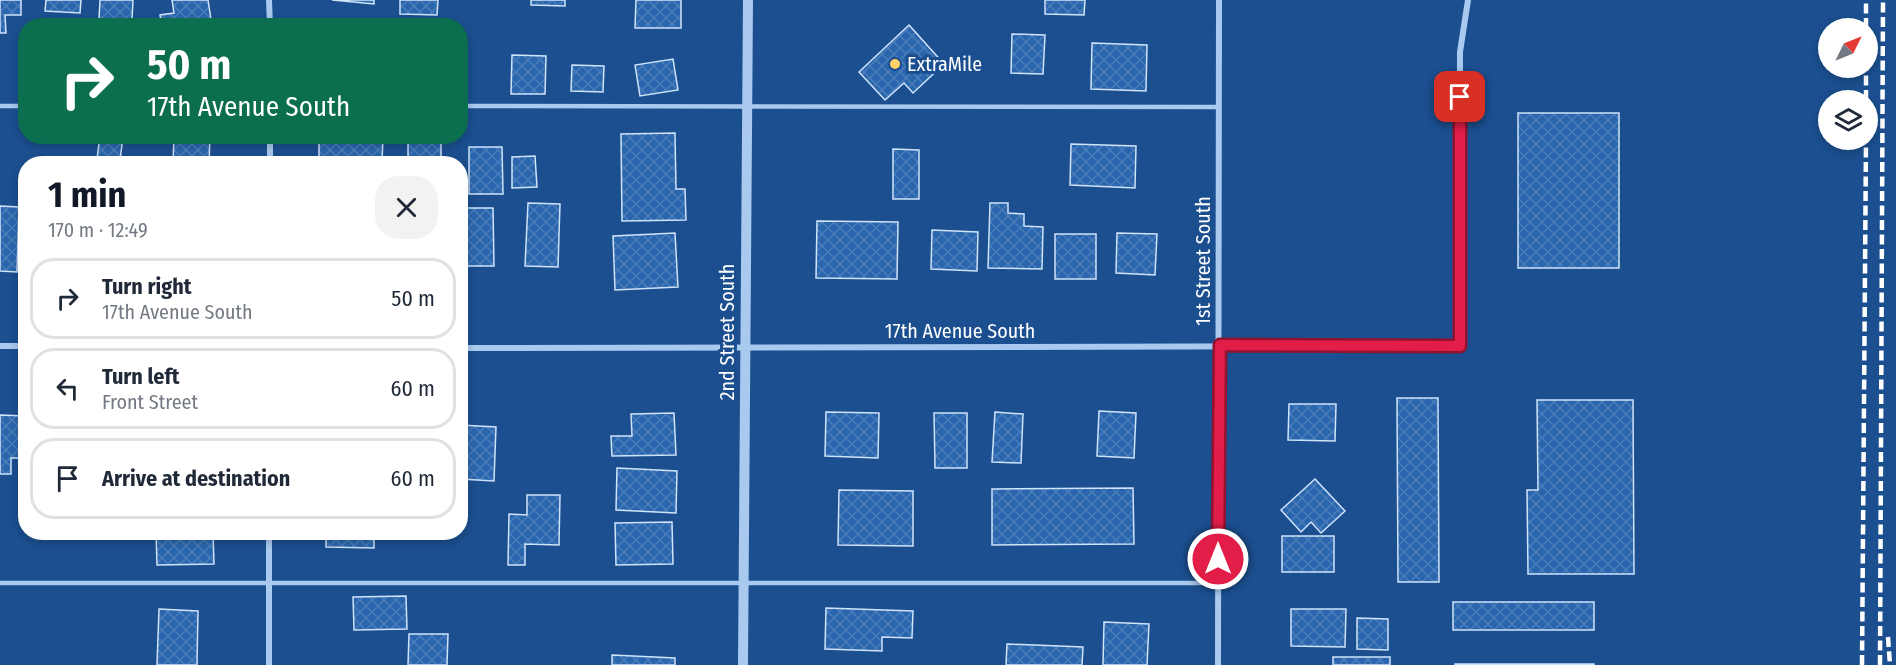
<!DOCTYPE html>
<html lang="en">
<head>
<meta charset="utf-8">
<style>
  body { margin:0; font-family:"Fira Sans Condensed",sans-serif; background:#f2f2f3; color:#1f2937; height:100vh; display:flex; flex-direction:column; font-size:22px; white-space:nowrap }
  * { box-sizing:border-box; margin:0 }
  p { font-size:20px; color:#747a83 }
  .icon { flex:none; width:33px; height:33px; fill:none; stroke:currentColor; stroke-width:2; stroke-linecap:round; stroke-linejoin:round }
  .map { position:relative; flex:1; overflow:hidden }
  .sheet { position:absolute; left:18px; top:156px; width:450px; height:384px; display:flex; flex-direction:column; background:#fff; border-radius:24px; box-shadow:0 3px 9px #0003 }
  .sheet>* { flex:none }
  .banner { position:absolute; left:18px; top:18px; width:450px; height:126px; border-radius:24px; box-shadow:0 3px 9px #0003; background:#0b6e4f; color:#fff; overflow:hidden }
  .needle { width:39px; rotate:47deg }
  .tools { position:absolute; left:1818px; top:18px; display:grid; gap:12px }
  .tools a { display:grid; place-items:center; width:60px; height:60px; border-radius:50%; background:#fff; box-shadow:0 3px 9px #0003; font-size:30px }
  .pin { position:absolute; display:grid; place-items:center; width:51px; height:51px; color:#fff; margin:-26px; border-radius:12px; box-shadow:0 3px 9px #0006 }
  .me { position:absolute; width:66px; margin:-33px; rotate:0deg; stroke-linejoin:round; filter:drop-shadow(0 0 4px #0008) }
  .turn { display:flex; align-items:center; gap:21px; height:126px; padding:0 30px; font-size:27px }
  .turn .icon { width:78px; height:78px; stroke-width:2.5 }
  .turn b { display:block; font-size:42px; line-height:51px }
  .round { display:grid; place-items:center; flex:none; width:63px; height:63px; border-radius:24px; background:#f2f2f3 }
  .overview { display:flex; align-items:center; justify-content:space-between; height:102px; padding:0 30px }
  h1 { font-size:36px; font-weight:700; line-height:45px; color:#111827 }
  ul { padding:0; list-style:none }
  li { display:flex; align-items:center; gap:18px; height:81px; margin:0 12px 9px; padding:0 18px; border:3px solid #e0e1e3; border-radius:24px }
  li div { flex:1 }
  li b { display:block; font-size:22px }
  li em { font-style:normal }
  .map>svg:first-child { display:block }
  .building { fill:url(#building-cross-hatch); stroke:#cfe3fa; stroke-width:1.5 }
  .lines { fill:none; stroke-linecap:round; stroke-linejoin:round }
  .service { stroke:#a9c9ee; stroke-width:4.5 }
  .minor { stroke:#a9c9ee; stroke-width:6 }
  .tertiary { stroke:#a9c9ee; stroke-width:10 }
  .rail { stroke:#fff; stroke-width:4.5; stroke-dasharray:10 4.5; stroke-linecap:butt }
  .route-casing { stroke:#92132f; stroke-width:15 }
  .route { stroke:#e11d48; stroke-width:10 }
  .poi-dot { fill:#ffd166; stroke:#1b4f8f; stroke-width:2 }
  .labels { text-anchor:middle; stroke-width:6; stroke-linejoin:round; paint-order:stroke }
  .poi-label { font-size:20px; fill:#fff; stroke:#1b4f8f; text-anchor:start }
  .street-label { font-size:20px; fill:#fff; stroke:#1b4f8f }
</style>
</head>
<body>
<div class="map">
<svg width="1896" height="665" viewBox="0 0 1896 665">
  <defs>
    <pattern id="building-cross-hatch" width="8" height="8" patternUnits="userSpaceOnUse" patternTransform="scale(1.5)"><rect width="8" height="8" fill="#2a66ad"/><path d="M0 0l8 8M0 8l8-8" fill="none" stroke="#4a7db9"/></pattern>
  </defs>
  <rect width="100%" height="100%" fill="#1b4f8f"/>
  <!-- building -->
  <g class="building">
    <path d="M0,0h21v15h-16l1,18h-6z"/>
    <path d="M46,0h35l-1,13 -35,-2z"/>
    <path d="M100,0h33l-1,20 -33,-1z"/>
    <path d="M172,0h36l4,26h-50l-2,-11 14,-2z"/>
    <path d="M332,0h42v4z"/>
    <path d="M400,0h38l-1,15 -37,-1z"/>
    <path d="M531,0h34v6l-34,-1z"/>
    <path d="M636,0h45v28h-46z"/>
    <path d="M1045,0h40l-1,15 -39,-1z"/>
    <path d="M909,25l35,39 -31,29 -9,-10 -19,17 -26,-28z"/>
    <path d="M1012,34l33,1 -2,39 -32,-1z"/>
    <path d="M1092,43l55,2 -1,46 -55,-2z"/>
    <path d="M512,55l34,1 -1,38h-34z"/>
    <path d="M673,59l5,31 -38,6 -5,-31z"/>
    <path d="M572,65l32,1 -1,26 -32,-1z"/>
    <rect x="1518" y="113" width="101" height="155"/>
    <path d="M675,133l1,56h9l1,31 -64,1 -1,-87z"/>
    <path d="M100,136h23l-3,25 -23,-2z"/>
    <path d="M174,136h36l-1,28h-36z"/>
    <path d="M319,136h64l-1,28h-63z"/>
    <rect x="408" y="136" width="33" height="28"/>
    <path d="M1071,144l65,2 -1,42 -65,-3z"/>
    <path d="M469,147h33l1,47h-34z"/>
    <path d="M893,149l26,1v49h-26z"/>
    <path d="M535,156l2,31 -25,1v-31z"/>
    <path d="M528,203l32,1 -2,63 -33,-1z"/>
    <path d="M990,203h18v10l16,1v12l19,1 -1,42 -54,-1z"/>
    <path d="M0,206l19,1 -2,65 -17,-1z"/>
    <path d="M460,208h33l1,58h-34z"/>
    <path d="M817,221l81,1 -1,57 -81,-1z"/>
    <path d="M932,230l46,2 -1,39 -46,-2z"/>
    <path d="M675,233l3,54 -63,3 -2,-54z"/>
    <path d="M1117,233l40,1 -2,41 -39,-2z"/>
    <rect x="1055" y="234" width="41" height="45"/>
    <path d="M1397,398h41l1,184h-41z"/>
    <path d="M1537,400h96l1,174h-106l-1,-84h11z"/>
    <path d="M1289,404h47l-1,37 -47,-1z"/>
    <path d="M1099,411l37,2 -2,45 -37,-2z"/>
    <path d="M826,412l53,1 -1,45 -53,-2z"/>
    <path d="M995,412l28,2 -2,49 -29,-1z"/>
    <path d="M674,413l2,42 -64,1 -1,-20h21l-1,-22z"/>
    <path d="M934,413h33v55h-32z"/>
    <path d="M0,415l26,1v42h-15v16h-11z"/>
    <path d="M460,425l36,2 -2,54 -34,-2z"/>
    <path d="M617,468l60,3 -1,42 -60,-3z"/>
    <path d="M1315,479l30,32 -24,22 -10,-11 -10,10 -20,-22z"/>
    <path d="M1133,488l1,56 -142,1v-56z"/>
    <path d="M839,490l74,1v55l-75,-1z"/>
    <path d="M527,495h33l-1,50 -34,-1v21h-17l1,-51 18,1z"/>
    <path d="M672,522l1,42 -57,1 -1,-42z"/>
    <path d="M156,532h57l1,32 -57,1z"/>
    <path d="M326,532h48v16l-48,-1z"/>
    <rect x="1282" y="536" width="52" height="36"/>
    <path d="M406,596l1,33 -53,1 -1,-33z"/>
    <rect x="1453" y="602" width="141" height="28"/>
    <path d="M826,608l87,3 -1,27 -30,-1v14l-57,-2z"/>
    <path d="M159,609l39,2 -1,54h-40z"/>
    <path d="M1291,609h55l-1,38 -54,-1z"/>
    <path d="M1357,618l31,1v31l-31,-1z"/>
    <path d="M1104,622l45,2 -2,41h-44z"/>
    <path d="M409,634h39l-1,31h-39z"/>
    <path d="M1007,644l76,3 -1,18h-76z"/>
    <path d="M612,655l63,3v7h-63z"/>
    <rect x="1333" y="657" width="57" height="8"/>
    <rect x="1455" y="664" width="139" height="1"/>
  </g>
  <g class="lines">
    <!-- service -->
    <g class="service">
      <path d="M0,106h26"/>
      <path d="M460,106l759,1"/>
      <path d="M0,583h1218"/>
    </g>
    <!-- minor -->
    <g class="minor">
      <path d="M269,0l1,26"/>
      <path d="M270,164v-28"/>
      <path d="M0,346h26"/>
      <path d="M460,348l999,-2 1,-294 8,-52"/>
      <path d="M269,665v-133"/>
      <path d="M1218,665l1,-665"/>
    </g>
    <!-- tertiary -->
    <path class="tertiary" d="M743,665l5,-665"/>
    <!-- rail -->
    <g class="rail">
      <path d="M1866,28v-28"/>
      <path d="M1866,100v-32"/>
      <path d="M1888,637l2,28"/>
      <path d="M1862,665l4,-525"/>
      <path d="M1880,665l3,-665"/>
    </g>
  </g>
  <g class="lines">
    <!-- route casing -->
    <g class="route-casing">
      <path id="route" d="M1218,559l2,-214 240,1v-249"/>
    </g>
    <!-- route -->
    <use href="#route" class="route"/>
  </g>
  <!-- markers -->
  <circle class="poi-dot" cx="895" cy="64" r="6"/>
  <g class="labels">
    <!-- poi labels -->
    <g class="poi-label">
      <text x="907" y="71">ExtraMile</text>
    </g>
    <!-- street labels -->
    <g class="street-label">
      <text transform="translate(1203 261) rotate(-90)" y="7">1st Street South</text>
      <text x="960" y="338">17th Avenue South</text>
      <text transform="translate(727 332) rotate(-90)" y="7">2nd Street South</text>
    </g>
  </g>
</svg>
<div class="tools">
<a><svg class="needle" viewBox="-14 -14 28 28"><path d="M0-13l5 13h-10z" fill="#e53935"/><path d="M0 13l5-13h-10z" fill="#747a83"/></svg></a>
<a><svg class="icon" aria-label="layers" viewBox="0 0 24 24"><path d="M12 4l9 5-9 5-9-5zM3 14l9 5 9-5"/></svg></a>
</div>
<div class="pin" style="left:1460px;top:97px;background:#d93025"><svg class="icon" aria-label="arrive" viewBox="0 0 24 24"><path d="M6 21V4h12l-3 4 3 4H6"/></svg></div>
<svg class="me" style="left:1218px;top:559px" viewBox="-20 -20 40 40"><circle r="17" fill="#e11d48" stroke="#fff" stroke-width="3"/><path d="M0-11L8 9 0 5-8 9z" fill="#fff"/></svg>
<div class="banner">
<div class="turn"><svg class="icon" aria-label="right" viewBox="0 0 24 24"><path d="M7 20v-9h11M14 6l5 5-5 5"/></svg><div><b>50 m</b>17th Avenue South</div></div>
</div>
<section class="sheet">
<div class="overview"><div><h1>1 min</h1><p>170 m · 12:49</p></div><a class="round"><svg class="icon" aria-label="close" viewBox="0 0 24 24"><path d="M6 6l12 12M18 6L6 18"/></svg></a></div>
<ul>
<li><svg class="icon" aria-label="right" viewBox="0 0 24 24"><path d="M7 20v-9h11M14 6l5 5-5 5"/></svg><div><b>Turn right</b><p>17th Avenue South</p></div><em>50 m</em></li>
<li><svg class="icon" aria-label="left" viewBox="0 0 24 24"><path d="M17 20v-9H6M10 6l-5 5 5 5"/></svg><div><b>Turn left</b><p>Front Street</p></div><em>60 m</em></li>
<li><svg class="icon" aria-label="arrive" viewBox="0 0 24 24"><path d="M6 21V4h12l-3 4 3 4H6"/></svg><div><b>Arrive at destination</b></div><em>60 m</em></li>
</ul>
</section>
</div>
</body>
</html>
